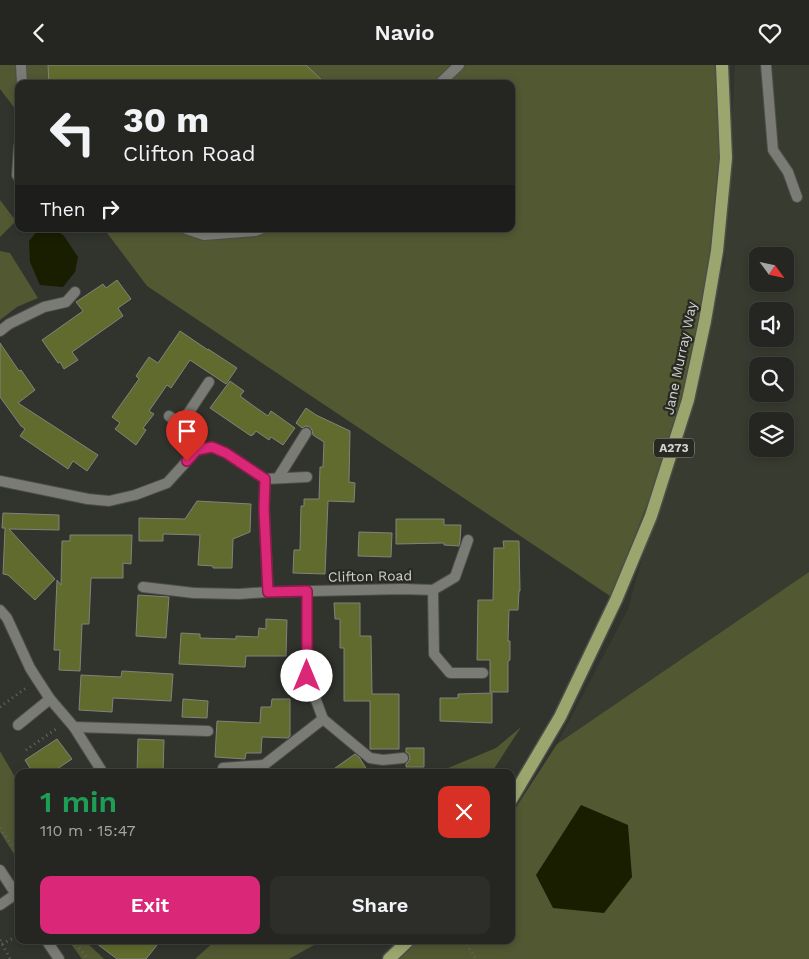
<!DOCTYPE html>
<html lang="en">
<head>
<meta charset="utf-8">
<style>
  body { margin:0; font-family:"Work Sans",sans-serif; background:#2d2e2a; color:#f1f3f6; height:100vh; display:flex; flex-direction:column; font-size:19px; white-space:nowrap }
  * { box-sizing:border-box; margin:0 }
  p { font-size:16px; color:#a3a5a5 }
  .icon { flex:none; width:28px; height:28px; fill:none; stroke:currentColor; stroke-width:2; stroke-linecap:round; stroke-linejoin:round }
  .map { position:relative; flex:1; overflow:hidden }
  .details { position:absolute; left:15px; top:704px; width:500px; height:175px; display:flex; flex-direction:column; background:#252622; border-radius:10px; box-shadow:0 2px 8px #0003,0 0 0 1px #424340 }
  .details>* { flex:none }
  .top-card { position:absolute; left:15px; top:15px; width:500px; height:152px; border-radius:10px; box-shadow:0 2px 8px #0003,0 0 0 1px #424340; background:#252622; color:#f1f3f6; overflow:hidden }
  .needle { width:32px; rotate:123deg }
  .fabs { position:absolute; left:749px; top:182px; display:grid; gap:10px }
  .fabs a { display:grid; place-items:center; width:45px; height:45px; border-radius:10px; background:#252622; box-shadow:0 2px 8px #0003,0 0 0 1px #424340; font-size:25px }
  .pin { position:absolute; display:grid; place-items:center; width:42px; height:42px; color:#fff; margin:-51px -21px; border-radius:50% 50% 50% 0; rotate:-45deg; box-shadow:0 0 5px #0007 }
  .pin .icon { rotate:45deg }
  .me { position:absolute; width:55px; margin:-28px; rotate:0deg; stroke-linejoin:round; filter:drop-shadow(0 0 4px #0008) }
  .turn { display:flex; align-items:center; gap:18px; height:105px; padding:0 25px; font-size:22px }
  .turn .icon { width:65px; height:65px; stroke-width:2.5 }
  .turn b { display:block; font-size:35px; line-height:42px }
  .then { display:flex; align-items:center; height:48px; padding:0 25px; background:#0003; gap:10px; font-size:19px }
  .round { display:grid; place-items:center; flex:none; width:52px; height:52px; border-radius:10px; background:#2d2e2a }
  .head { display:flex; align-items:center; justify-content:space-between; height:85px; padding:0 25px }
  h1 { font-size:30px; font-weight:600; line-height:38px; color:#1e9e55 }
  .primary-button { display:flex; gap:10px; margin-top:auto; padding:10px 25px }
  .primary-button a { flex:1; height:58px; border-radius:10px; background:#db2777; color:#fff; font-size:20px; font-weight:600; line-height:58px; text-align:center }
  .primary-button a+a { background:#2d2e2a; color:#f1f3f6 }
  header { display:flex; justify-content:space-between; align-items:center; height:65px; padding:0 25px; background:#252622; font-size:22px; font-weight:600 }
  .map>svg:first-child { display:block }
  .built { fill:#383b2f; fill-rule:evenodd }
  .green { fill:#515832 }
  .water { fill:#191e00 }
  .building { fill:#606b2d; stroke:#81837c }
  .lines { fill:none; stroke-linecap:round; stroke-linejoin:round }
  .service-casing { stroke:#4d4e49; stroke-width:12 }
  .minor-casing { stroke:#4d4e49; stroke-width:12 }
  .tertiary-casing { stroke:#4d4e49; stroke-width:12 }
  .primary-casing { stroke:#4d4e49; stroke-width:15 }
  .path { stroke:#656661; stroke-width:3; stroke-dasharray:1 4; stroke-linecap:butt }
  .service { stroke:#797b74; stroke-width:10 }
  .minor { stroke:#797b74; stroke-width:10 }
  .tertiary { stroke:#797b74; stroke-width:10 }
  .primary { stroke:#9ba66e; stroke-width:12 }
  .route-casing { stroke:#8e194d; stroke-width:12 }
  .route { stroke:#db2777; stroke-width:9 }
  .labels { text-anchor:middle; stroke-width:4.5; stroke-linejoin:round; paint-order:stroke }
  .shield { fill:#282923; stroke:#9e9f9b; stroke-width:1 }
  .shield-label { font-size:12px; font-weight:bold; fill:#d1d2ce }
  .street-label { font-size:14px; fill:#d1d2ce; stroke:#282923 }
</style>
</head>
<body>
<header><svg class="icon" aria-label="back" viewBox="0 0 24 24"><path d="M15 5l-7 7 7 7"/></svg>Navio<svg class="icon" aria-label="heart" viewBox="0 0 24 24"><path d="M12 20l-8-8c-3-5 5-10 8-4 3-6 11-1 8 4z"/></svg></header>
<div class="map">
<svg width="809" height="894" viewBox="0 0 809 894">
  <rect width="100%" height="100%" fill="#31332d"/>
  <!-- built -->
  <path class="built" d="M735,0h74v507l-252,172 71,-135 96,-345zM758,191h27v28h-27zM758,246h27v28h-27zM758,301h27v28h-27zM758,356h27v28h-27z"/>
  <!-- green -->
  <g class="green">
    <path d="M0,0h724l2,93 -38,242 -49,125 -23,75 -469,-314 -43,-57h407v-145h-492v30l-19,-25z"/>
    <path d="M0,135l16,21 -16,16z"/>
    <path d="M0,186l10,2 28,45 -21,9 -17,13z"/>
    <path d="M809,507v387h-417l21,-19h98v-125l46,-71z"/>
    <path d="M521,662l-29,45h-48l4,-4 48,-20z"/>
    <path d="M0,686l19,33v78l-19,-30z"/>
    <path d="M68,875h16l20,19h-22z"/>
    <path d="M216,875h34l11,5 4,-5h58l-34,19h-94z"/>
  </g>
  <!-- water -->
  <g class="water">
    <path d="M39,164h16l9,7 14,21 -3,15 -12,15 -23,-2 -10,-23 -1,-21z"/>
    <path d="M581,740l47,20 4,52 -28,36 -51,-5 -17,-33z"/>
  </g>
  <!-- building -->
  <g class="building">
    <path d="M48,0h258l20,19h-277z"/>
    <path d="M117,215l14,19 -13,9 5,8 -51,36 6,8 -14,9 -4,-7 -2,1 -16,-23 41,-29 -7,-9 27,-18 3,4z"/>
    <path d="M180,266l28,19v-1l29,19 -11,16 -36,-24 -19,28 -4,-3 -18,26 5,3 -11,14 3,2 -10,15 -21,-16 5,-6 -8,-6 27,-38 -3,-3 13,-19 9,6z"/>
    <path d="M0,278l19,28 2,-1 14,20 -17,13 80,52 -11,16 -14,-10 -5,8 -48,-33 5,-7 -4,-3 -21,-29z"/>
    <path d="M230,316l14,10 -4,5 15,11 13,9 3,-5 24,17 -12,17 -12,-8 -2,3 -13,-9 -3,4h-1l-1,1 -41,-28z"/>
    <path d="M306,343l10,7 34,16 -1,51 6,1 -1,19 -26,-1 -3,73 -32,-1 1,-23h6l1,-44h3v-7h15l1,-32h3l1,-25 -11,-7 -1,-5 -2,-3 -4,-1 -4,2 -6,-5z"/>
    <path d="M197,436l54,3 -1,28 -17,7 -1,29h-19v-2l-15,-1 2,-30 -37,-1v7h-24v-23l46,1z"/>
    <path d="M3,448l56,2v15l-50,-1 46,50 -20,21 -27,-25 -5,-1 2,-46h-3z"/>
    <path d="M396,454h48v6h17l-1,16 -1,5 -15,-1v-2l-48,1z"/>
    <path d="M359,467l33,1 -1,24 -33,-1z"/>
    <path d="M70,470h62l-1,29 -8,-1v15h-32l-2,46h-7l-2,47 -21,-1 1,-20h-6l3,-70 4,5 1,-44h8z"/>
    <path d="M503,476h16l1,50h-1l-1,19h-9l-1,31h2v19l-2,1v31h-18v-32h-13l1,-60h15l1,-52h10z"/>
    <path d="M138,530l31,2 -3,41 -30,-2z"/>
    <path d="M334,538h26v33h11l1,58h27v55h-29v-48h-26v-53h-4v-29h-5z"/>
    <path d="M266,554l21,1 -1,36h-40l-1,11 -66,-3 2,-31 19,1v4l36,1v-3l22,1 1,-9 7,1z"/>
    <path d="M122,606l51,3 -2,27 -58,-3 -1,14 -33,-2 2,-35 40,2z"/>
    <path d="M492,628v30l-52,-2v-23h18v-4z"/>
    <path d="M183,634l25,2 -1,17 -25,-1z"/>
    <path d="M272,634h18v37l-2,2 -26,-1 -1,16h-15l-1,6 -30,-2 2,-36 43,2 1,-16h10z"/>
    <path d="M57,674l15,20 -21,14h-18l-8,-13z"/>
    <path d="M138,674l26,1 -1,33h-26z"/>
    <path d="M406,683h18v19h-18v-3l3,-3 1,-3 -1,-4 -3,-2z"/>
    <path d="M355,689l4,3 10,16h-41z"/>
    <path d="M92,875h69l-15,19h-29z"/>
  </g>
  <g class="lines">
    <!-- service casing -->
    <g class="service-casing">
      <g id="service">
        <path d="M21,0l1,19"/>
        <path d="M766,0l7,85 15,22 9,25"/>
        <path d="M439,19l20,-19"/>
        <path d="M19,81l-2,29 2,3"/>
        <path d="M186,164l18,6 51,-4 6,-2"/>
        <path d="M181,359l28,-42"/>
        <path d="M278,413l28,-45"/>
        <path d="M468,475l-13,37 -22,13 1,64 16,19h33"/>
        <path d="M143,522l51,6"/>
        <path d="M18,660l32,-26"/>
        <path d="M74,662l134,4"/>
        <path d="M223,703l41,-3"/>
        <path d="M259,708l5,-8 59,-46 47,39 13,2 20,-2"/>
      </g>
    </g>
    <!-- minor casing -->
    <g class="minor-casing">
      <g id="minor">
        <path d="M0,266l9,-7 35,-17 22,-5 9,-10"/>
        <path d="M169,351c15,10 25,16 28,34"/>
        <path d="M265,414l42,-2"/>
        <path d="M0,416l88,18 21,2 26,-6 32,-12 30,-33 15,-3 14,6 39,26 -1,30 4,83"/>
        <path d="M307,526v85l16,43"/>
        <path d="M194,528l45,1 29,-2 135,-3 30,1"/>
        <path d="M0,545l7,8 23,50 7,11 13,20 24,28 29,46"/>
        <path d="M0,840l16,-11"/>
      </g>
    </g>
    <!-- tertiary casing -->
    <g class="tertiary-casing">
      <g id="tertiary">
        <path d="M0,805l19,29"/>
        <path d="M46,875l13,19"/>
      </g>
    </g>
    <!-- primary casing -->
    <g class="primary-casing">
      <g id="primary">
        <path d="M511,735l49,-83 56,-117 35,-84 37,-116 17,-79 12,-70 9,-93 -4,-93"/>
        <path d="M389,894l20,-19"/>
      </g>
    </g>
    <!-- path -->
    <g class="path">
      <path d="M0,642l26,-19"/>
      <path d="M26,685l30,-21"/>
      <path d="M0,763l19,27"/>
      <path d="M0,875l10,19"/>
      <path d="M73,875l15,19"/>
      <path d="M464,875l12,19"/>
      <path d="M2,879l17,-9"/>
    </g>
    <!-- service -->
    <use href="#service" class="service"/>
    <!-- minor -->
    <use href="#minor" class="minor"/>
    <!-- tertiary -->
    <use href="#tertiary" class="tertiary"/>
    <!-- primary -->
    <use href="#primary" class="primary"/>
  </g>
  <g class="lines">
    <!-- route casing -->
    <g class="route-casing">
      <path id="route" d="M187,396l10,-11 15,-3 14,6 39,26 -1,30 4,83 39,-1v85"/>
    </g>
    <!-- route -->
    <use href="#route" class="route"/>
  </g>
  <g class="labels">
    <!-- shield labels -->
    <rect class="shield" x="654" y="373.5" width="40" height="19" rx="4"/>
    <g class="shield-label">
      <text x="674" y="387">A273</text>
    </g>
    <!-- street labels -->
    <g class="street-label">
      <text transform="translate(680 293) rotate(-78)" y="5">Jane Murray Way</text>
      <text transform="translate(370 511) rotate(-1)" y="5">Clifton Road</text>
    </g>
  </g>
</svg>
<div class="fabs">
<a><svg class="needle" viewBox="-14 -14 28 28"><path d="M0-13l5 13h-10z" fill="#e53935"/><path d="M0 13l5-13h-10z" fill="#a3a5a5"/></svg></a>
<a><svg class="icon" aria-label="sound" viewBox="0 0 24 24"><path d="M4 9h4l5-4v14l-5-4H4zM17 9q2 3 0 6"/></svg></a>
<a><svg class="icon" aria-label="search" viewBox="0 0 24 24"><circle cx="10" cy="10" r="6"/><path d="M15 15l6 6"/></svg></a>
<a><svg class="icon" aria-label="layers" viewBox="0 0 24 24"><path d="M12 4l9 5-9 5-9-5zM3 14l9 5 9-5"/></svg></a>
</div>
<div class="pin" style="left:187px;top:396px;background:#d93025"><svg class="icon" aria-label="arrive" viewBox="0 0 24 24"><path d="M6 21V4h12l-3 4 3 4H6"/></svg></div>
<svg class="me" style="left:307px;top:611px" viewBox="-20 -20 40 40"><circle r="19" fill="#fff"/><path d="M0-13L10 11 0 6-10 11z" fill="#db2777"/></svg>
<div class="top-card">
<div class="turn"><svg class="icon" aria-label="left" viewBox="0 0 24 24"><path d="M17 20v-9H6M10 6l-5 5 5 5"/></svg><div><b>30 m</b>Clifton Road</div></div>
<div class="then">Then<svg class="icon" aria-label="right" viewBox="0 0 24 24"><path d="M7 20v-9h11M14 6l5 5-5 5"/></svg></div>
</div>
<section class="details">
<div class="head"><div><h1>1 min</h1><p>110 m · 15:47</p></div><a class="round" style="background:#d93025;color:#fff"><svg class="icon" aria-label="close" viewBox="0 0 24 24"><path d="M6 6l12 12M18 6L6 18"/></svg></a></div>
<div class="primary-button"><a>Exit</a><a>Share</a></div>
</section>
</div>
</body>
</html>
